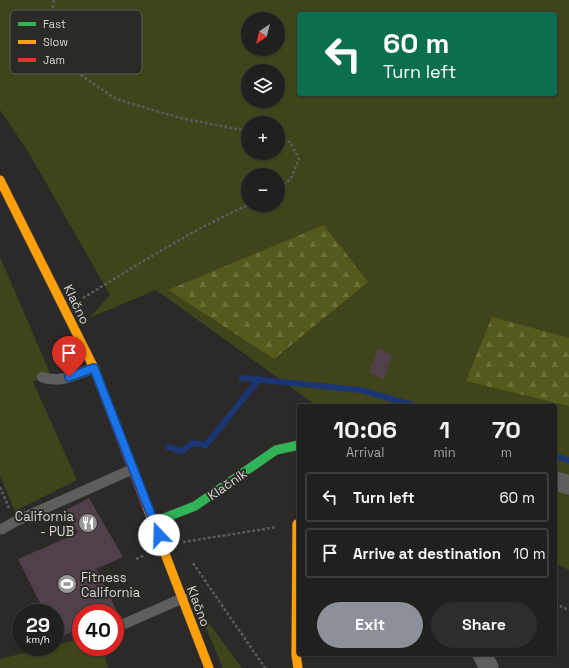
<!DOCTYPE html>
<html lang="en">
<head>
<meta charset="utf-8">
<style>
  body { margin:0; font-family:"Space Grotesk",sans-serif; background:#2d2d2b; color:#f1f3f6; height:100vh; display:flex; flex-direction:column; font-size:15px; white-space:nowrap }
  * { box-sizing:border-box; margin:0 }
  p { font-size:13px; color:#a2a3a4 }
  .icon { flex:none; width:22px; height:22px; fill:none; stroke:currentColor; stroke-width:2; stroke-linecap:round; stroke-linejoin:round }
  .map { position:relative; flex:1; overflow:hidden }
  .sheet { position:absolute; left:297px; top:404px; width:260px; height:252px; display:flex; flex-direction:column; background:#20201e; border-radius:4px; box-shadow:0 1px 3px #0004,0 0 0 1px #3d3e3c }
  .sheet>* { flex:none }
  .top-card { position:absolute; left:297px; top:12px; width:260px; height:84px; border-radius:4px; box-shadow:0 1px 3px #0004,0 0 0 1px #3d3e3c; background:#0b6e4f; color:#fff; overflow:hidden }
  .needle { width:26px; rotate:215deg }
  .buttons { position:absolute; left:241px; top:12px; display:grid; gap:8px }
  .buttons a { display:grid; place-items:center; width:44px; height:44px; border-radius:50%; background:#20201e; box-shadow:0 1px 3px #0004,0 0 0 1px #3d3e3c; font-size:20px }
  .speed { position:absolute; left:12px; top:604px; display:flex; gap:8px; font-size:20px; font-weight:700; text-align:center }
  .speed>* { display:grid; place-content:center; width:52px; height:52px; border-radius:50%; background:#20201e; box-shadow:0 1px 3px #0004,0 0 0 1px #3d3e3c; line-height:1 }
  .speed small { font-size:10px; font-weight:400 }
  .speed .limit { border:6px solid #d22; background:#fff; color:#111 }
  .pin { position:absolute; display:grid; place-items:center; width:34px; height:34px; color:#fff; margin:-41px -17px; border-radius:50% 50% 50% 0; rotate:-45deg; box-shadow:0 0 4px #0007 }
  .pin .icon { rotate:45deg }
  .me { position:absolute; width:44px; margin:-22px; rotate:339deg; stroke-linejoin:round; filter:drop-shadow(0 0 3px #0008) }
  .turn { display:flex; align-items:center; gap:14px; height:84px; padding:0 20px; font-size:18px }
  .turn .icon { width:52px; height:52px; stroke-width:2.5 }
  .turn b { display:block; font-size:28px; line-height:34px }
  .eta { display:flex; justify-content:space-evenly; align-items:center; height:68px; text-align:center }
  .eta b { font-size:24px; font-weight:600; line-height:28px }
  .button { display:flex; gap:8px; margin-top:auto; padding:8px 20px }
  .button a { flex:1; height:46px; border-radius:24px; background:#8c9099; color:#fff; font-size:16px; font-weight:600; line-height:46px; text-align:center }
  .button a+a { background:#2d2d2b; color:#f1f3f6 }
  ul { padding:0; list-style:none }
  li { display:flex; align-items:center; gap:12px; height:50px; margin:0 8px 6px; padding:0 12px; border:2px solid #3d3e3c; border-radius:4px }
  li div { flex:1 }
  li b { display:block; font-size:15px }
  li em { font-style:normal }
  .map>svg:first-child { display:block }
  .grass { fill:#3f441a; fill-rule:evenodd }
  .forest { fill:url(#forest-firs) }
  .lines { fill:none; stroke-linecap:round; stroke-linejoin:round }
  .stream { stroke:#1c3673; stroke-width:6 }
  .building { fill:#4f404a }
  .lane-casing { stroke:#464543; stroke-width:11 }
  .street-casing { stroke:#464543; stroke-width:20 }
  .fast-casing { stroke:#464543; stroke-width:10 }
  .slow-casing { stroke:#464543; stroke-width:10 }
  .jam-casing { stroke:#464543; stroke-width:10 }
  .path { stroke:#5c5a59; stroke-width:2.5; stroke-dasharray:3 2; stroke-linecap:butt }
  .lane { stroke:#5e5e5d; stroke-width:10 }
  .street { stroke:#5e5e5d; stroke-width:19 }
  .fast { stroke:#30b455; stroke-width:9 }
  .slow { stroke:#ff9f0a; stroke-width:9 }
  .jam { stroke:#e5322d; stroke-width:9 }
  .route-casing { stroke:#114b97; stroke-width:10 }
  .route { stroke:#1a73e8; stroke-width:7 }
  .labels { text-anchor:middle; stroke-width:4; stroke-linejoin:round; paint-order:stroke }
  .street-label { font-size:13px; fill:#d3d2d1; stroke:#2c2a27 }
  .poi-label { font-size:13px; fill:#d3d2d1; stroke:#2c2a27; text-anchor:end }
  .key { fill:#2c2a27; stroke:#5e5c5a; stroke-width:1 }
  .key-label { font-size:11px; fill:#d3d2d1 }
</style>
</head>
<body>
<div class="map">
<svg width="569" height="668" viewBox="0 0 569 668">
  <defs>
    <pattern id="forest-firs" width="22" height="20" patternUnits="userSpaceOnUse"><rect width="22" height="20" fill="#545a1b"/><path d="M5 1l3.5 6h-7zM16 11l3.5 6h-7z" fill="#6c713b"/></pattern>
  </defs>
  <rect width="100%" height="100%" fill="#2b2a28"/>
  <!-- grass -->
  <g class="grass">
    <path d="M0,0h569v570l-14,-7v-157h-238l-161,-116 -67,28 21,-23 -81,-142 -29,-43zM299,14h256v80h-256zM248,19h30v30h-30zM248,71h30v30h-30zM248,123h30v30h-30zM248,175h30v30h-30z"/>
    <path d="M0,257l50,116 -17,9 44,98 -62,31 -15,-35z"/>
    <path d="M197,607l45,61h-19z"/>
    <path d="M81,639v8h22l5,21h-108v-9l48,-12h7v-2z"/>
  </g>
  <!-- forest -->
  <g class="forest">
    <path d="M324,225l44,57 -94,77 -106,-69z"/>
    <path d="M492,317l77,21v68l-103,-25z"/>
  </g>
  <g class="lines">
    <!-- stream -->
    <g class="stream">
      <path d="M242,378l119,12 55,16"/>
      <path d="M168,447l14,4 11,-8 13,2 53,-66"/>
      <path d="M555,456l14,4"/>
    </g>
  </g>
  <!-- building -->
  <g class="building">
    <path d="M378,348l14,7 -8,24 -15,-6z"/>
    <path d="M89,498l34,59 -27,12 20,40 -8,4h-27v14l-26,13v-27h-10l-27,-54 60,-26 -12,-23z"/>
  </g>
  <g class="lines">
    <!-- lane casing -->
    <g class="lane-casing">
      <g id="lane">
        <path d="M42,377c18,7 35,-3 52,-9"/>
        <path d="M2,529l14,-8 117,-52"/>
        <path d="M124,624l59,-26"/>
      </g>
    </g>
    <!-- street casing -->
    <g class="street-casing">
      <g id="street">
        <path d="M555,481l14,4"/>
        <path d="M482,654l7,14"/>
      </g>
    </g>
    <!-- fast casing -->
    <g class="fast-casing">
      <path id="fast" d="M154,522l41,-16 81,-56 23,-5"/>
    </g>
    <!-- slow casing -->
    <g class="slow-casing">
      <g id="slow">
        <path d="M0,180l94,188 7,18"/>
        <path d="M147,507l62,161"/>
        <path d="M297,524l-1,131 2,13"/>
      </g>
    </g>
    <!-- jam casing -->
    <g class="jam-casing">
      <path id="jam" d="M101,386l46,121"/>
    </g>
    <!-- path -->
    <g class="path">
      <path d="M54,0l-4,20 6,24 16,25 44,30 64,19 68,13"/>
      <path d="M278,138l12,4 9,17 -8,20 -13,9"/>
      <path d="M83,298c54,-33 107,-67 165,-93"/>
      <path d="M0,487l9,21"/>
      <path d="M183,542l94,-15"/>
      <path d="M136,559l9,-4"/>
      <path d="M193,563l72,105"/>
      <path d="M555,604l14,6"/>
    </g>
    <!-- lane -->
    <use href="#lane" class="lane"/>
    <!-- street -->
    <use href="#street" class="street"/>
    <!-- fast -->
    <use href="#fast" class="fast"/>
    <!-- slow -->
    <use href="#slow" class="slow"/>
    <!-- jam -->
    <use href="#jam" class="jam"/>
  </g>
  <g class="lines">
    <!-- route casing -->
    <g class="route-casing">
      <path id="route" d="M69,377l25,-9 65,167"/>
    </g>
    <!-- route -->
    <use href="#route" class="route"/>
  </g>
  <!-- icons -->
  <defs>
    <g id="restaurant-disc" transform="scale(1)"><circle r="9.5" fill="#989796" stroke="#2c2a27"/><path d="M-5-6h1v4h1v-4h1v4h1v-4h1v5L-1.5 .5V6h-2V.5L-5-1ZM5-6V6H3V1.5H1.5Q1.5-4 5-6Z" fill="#fff"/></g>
    <g id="stadium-disc" transform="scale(1)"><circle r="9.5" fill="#989796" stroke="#2c2a27"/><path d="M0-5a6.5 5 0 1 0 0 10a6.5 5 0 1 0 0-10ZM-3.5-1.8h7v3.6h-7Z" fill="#fff"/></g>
  </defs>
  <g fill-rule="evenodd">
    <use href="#restaurant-disc" x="88" y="523"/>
    <use href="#stadium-disc" x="67" y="584"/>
  </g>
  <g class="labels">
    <!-- street labels -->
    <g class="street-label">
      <text transform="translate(77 304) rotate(64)" y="5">Klačno</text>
      <text transform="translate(227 484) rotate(-35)" y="5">Klačník</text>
      <text transform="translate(199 606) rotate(69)" y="5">Klačno</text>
    </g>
    <!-- poi labels -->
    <g class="poi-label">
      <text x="74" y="521">California<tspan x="74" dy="15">- PUB</tspan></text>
      <text x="81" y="582" text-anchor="start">Fitness<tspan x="81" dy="15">California</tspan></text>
    </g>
  </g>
  <!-- legend -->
  <rect x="10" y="10" width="132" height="64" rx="6" class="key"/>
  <rect x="18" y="22" width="18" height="4" fill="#30b455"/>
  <rect x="18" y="40" width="18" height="4" fill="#ff9f0a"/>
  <rect x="18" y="58" width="18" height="4" fill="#e5322d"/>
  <g class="key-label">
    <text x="43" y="28">Fast</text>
    <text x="43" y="46">Slow</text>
    <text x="43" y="64">Jam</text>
  </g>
</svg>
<div class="buttons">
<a><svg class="needle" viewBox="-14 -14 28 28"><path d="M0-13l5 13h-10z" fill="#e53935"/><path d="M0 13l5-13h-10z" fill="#a2a3a4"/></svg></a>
<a><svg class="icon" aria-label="layers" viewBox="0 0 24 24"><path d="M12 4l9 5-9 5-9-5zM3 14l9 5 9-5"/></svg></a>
<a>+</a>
<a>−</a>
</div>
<div class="speed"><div>29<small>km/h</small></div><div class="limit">40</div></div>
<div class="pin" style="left:69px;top:377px;background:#d93025"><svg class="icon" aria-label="arrive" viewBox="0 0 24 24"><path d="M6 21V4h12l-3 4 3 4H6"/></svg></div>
<svg class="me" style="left:159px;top:535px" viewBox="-20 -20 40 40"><circle r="19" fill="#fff"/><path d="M0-13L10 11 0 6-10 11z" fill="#1a73e8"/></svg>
<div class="top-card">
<div class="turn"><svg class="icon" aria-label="left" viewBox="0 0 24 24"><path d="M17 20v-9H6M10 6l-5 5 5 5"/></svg><div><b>60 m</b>Turn left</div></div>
</div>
<section class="sheet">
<div class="eta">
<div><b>10:06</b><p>Arrival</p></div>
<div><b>1</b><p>min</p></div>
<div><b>70</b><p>m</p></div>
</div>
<ul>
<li><svg class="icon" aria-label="left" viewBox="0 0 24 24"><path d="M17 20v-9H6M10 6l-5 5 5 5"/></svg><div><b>Turn left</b></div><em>60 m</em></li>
<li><svg class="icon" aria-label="arrive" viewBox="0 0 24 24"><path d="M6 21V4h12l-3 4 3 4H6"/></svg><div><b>Arrive at destination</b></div><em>10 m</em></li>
</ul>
<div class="button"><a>Exit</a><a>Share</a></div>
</section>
</div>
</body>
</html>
